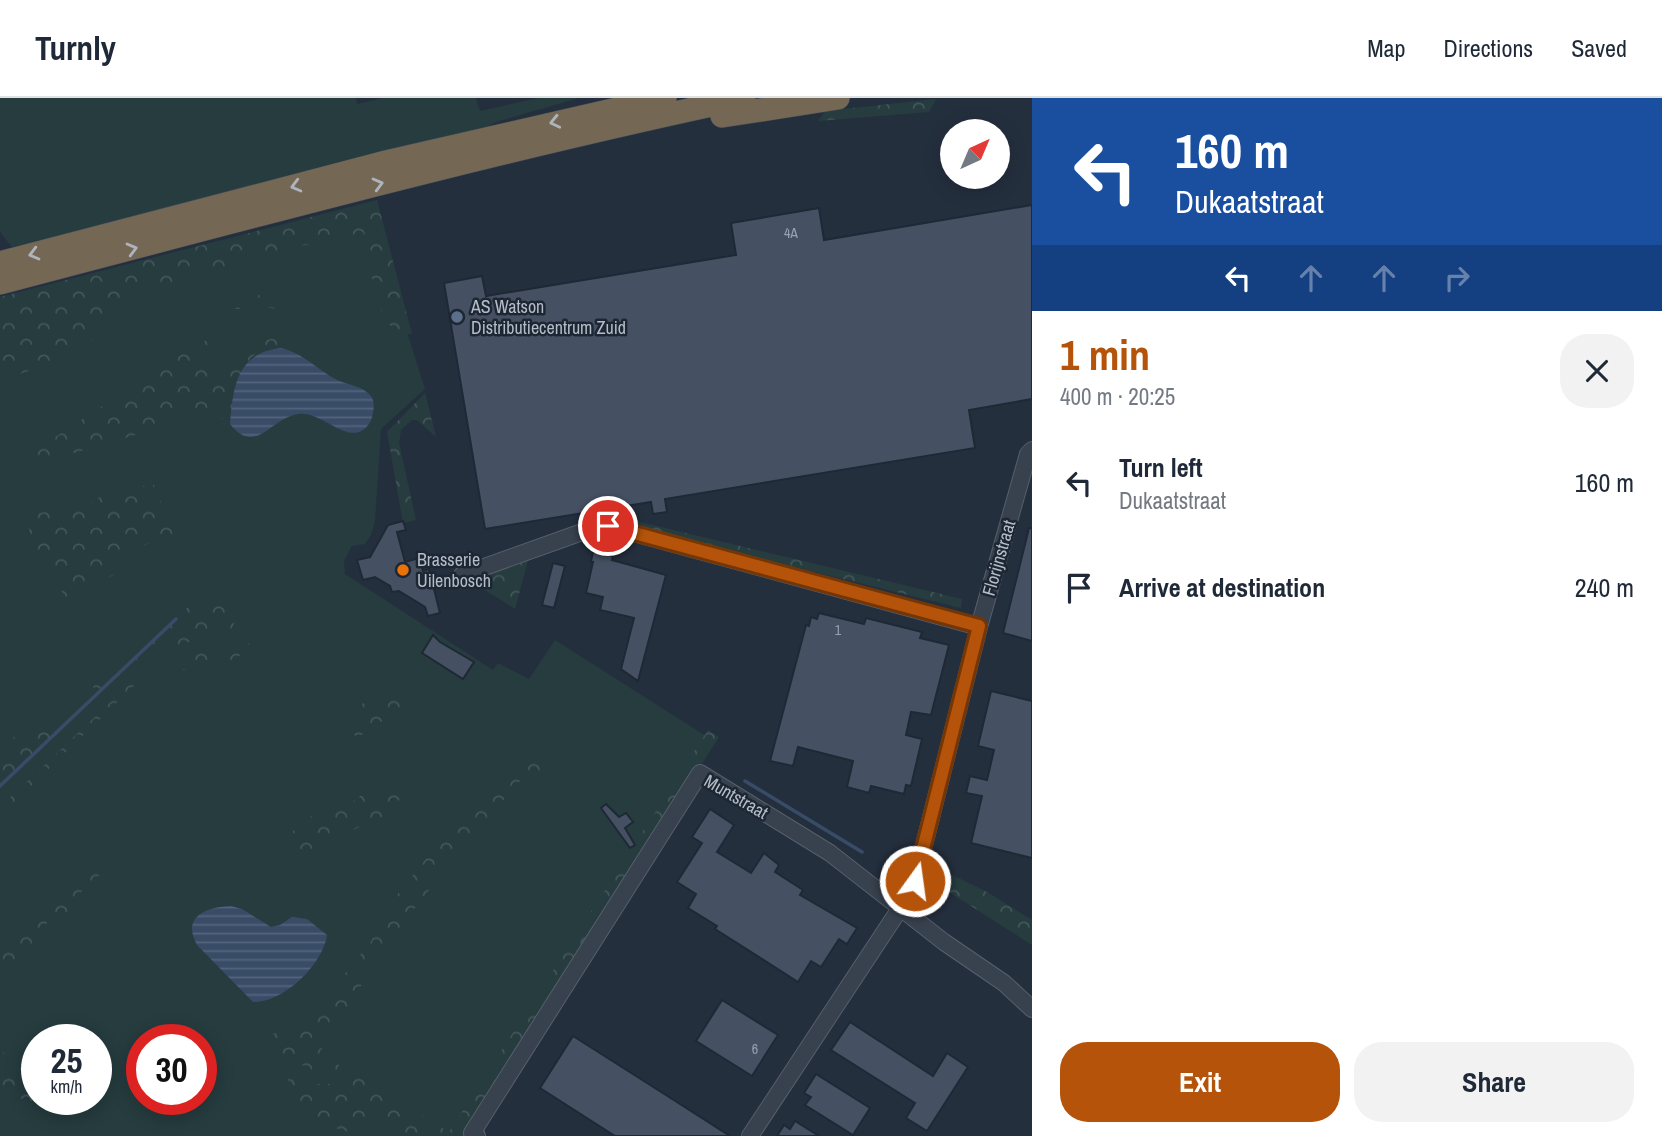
<!DOCTYPE html>
<html lang="en">
<head>
<meta charset="utf-8">
<style>
  body { margin:0; font-family:"Archivo Narrow",sans-serif; background:#f2f2f3; color:#1f2937; height:100vh; display:flex; flex-direction:column; font-size:26px; white-space:nowrap }
  * { box-sizing:border-box; margin:0 }
  p { font-size:23px; color:#747a83 }
  .icon { flex:none; width:38px; height:38px; fill:none; stroke:currentColor; stroke-width:2; stroke-linecap:round; stroke-linejoin:round }
  .map { position:relative; flex:1; overflow:hidden }
  .details { display:flex; flex-direction:column; background:#fff; width:630px }
  .details>* { flex:none }
  .guide { background:#1a4fa0; color:#fff; overflow:hidden }
  .needle { width:46px; rotate:44deg }
  .controls { position:absolute; left:940px; top:21px; display:grid; gap:14px }
  .controls a { display:grid; place-items:center; width:70px; height:70px; border-radius:50%; background:#fff; box-shadow:0 4px 18px #0003; font-size:35px }
  .speed { position:absolute; left:21px; top:926px; display:flex; gap:14px; font-size:35px; font-weight:700; text-align:center }
  .speed>* { display:grid; place-content:center; width:91px; height:91px; border-radius:50%; background:#fff; box-shadow:0 4px 18px #0003; line-height:1 }
  .speed small { font-size:18px; font-weight:400 }
  .speed .limit { border:10px solid #d22; background:#fff; color:#111 }
  .pin { position:absolute; display:grid; place-items:center; width:60px; height:60px; color:#fff; margin:-30px; border:4px solid #fff; border-radius:50%; box-shadow:0 2px 7px #0007 }
  .me { position:absolute; width:77px; margin:-38px; rotate:14deg; stroke-linejoin:round; filter:drop-shadow(0 0 5px #0008) }
  .turn { display:flex; align-items:center; gap:24px; height:147px; padding:0 28px; font-size:32px }
  .turn .icon { width:91px; height:91px; stroke-width:2.5 }
  .turn b { display:block; font-size:49px; line-height:60px }
  .lanes { display:flex; align-items:center; height:66px; padding:0 28px; background:#0003; justify-content:center; gap:35px; direction:ltr }
  .lanes .off { opacity:.35 }
  .round { display:grid; place-items:center; flex:none; width:74px; height:74px; border-radius:28px; background:#f2f2f3 }
  .summary { display:flex; align-items:center; justify-content:space-between; height:119px; padding:0 28px }
  h1 { font-size:42px; font-weight:700; line-height:52px; color:#b45309 }
  .button { display:flex; gap:14px; margin-top:auto; padding:14px 28px }
  .button a { flex:1; height:80px; border-radius:28px; background:#b45309; color:#fff; font-size:28px; font-weight:700; line-height:80px; text-align:center }
  .button a+a { background:#f2f2f3; color:#1f2937 }
  ul { padding:0; list-style:none }
  li { display:flex; align-items:center; gap:21px; height:105px; padding:0 28px }
  li div { flex:1 }
  li b { display:block; font-size:26px }
  li em { font-style:normal }
  header { display:flex; align-items:center; gap:42px; box-sizing:border-box; height:98px; padding:0 35px; background:#fff; border-bottom:2px solid #e0e1e3 }
  header strong { font-size:33px }
  nav { display:flex; gap:38px; margin-inline-start:auto; font-size:24px }
  main { display:flex; flex:1; min-height:0 }
  .map>svg:first-child { display:block }
  .green { fill:#263c3f; fill-rule:evenodd }
  .forest { fill:url(#forest-crowns) }
  .water { fill:url(#water-rules) }
  .lines { fill:none; stroke-linecap:round; stroke-linejoin:round }
  .stream { stroke:#394c67; stroke-width:3.5 }
  .building { fill:#455162; stroke:#1f2835; stroke-width:2 }
  .minor-casing { stroke:#565f6c; stroke-width:18 }
  .highway-casing { stroke:#434c59; stroke-width:24 }
  .minor { stroke:#38414e; stroke-width:16 }
  .highway { stroke:#746855; stroke-width:23 }
  .oneway { stroke:#aeb4bd }
  .route-casing { stroke:#753606; stroke-width:18 }
  .route { stroke:#b45309; stroke-width:12 }
  .service-dot { fill:#5c6f8a; stroke:#1d2633; stroke-width:2.5 }
  .food-dot { fill:#e8710a; stroke:#1d2633; stroke-width:2.5 }
  .labels { text-anchor:middle; stroke-width:5; stroke-linejoin:round; paint-order:stroke }
  .number-label { font-size:14px; fill:#98a1af }
  .poi-label { font-size:18px; fill:#b4bcc9; stroke:#1d2633; text-anchor:start }
  .street-label { font-size:18px; fill:#b4bcc9; stroke:#1d2633 }
</style>
</head>
<body>
<header>
<strong>Turnly</strong>
<nav><a>Map</a><a>Directions</a><a>Saved</a></nav>
</header>
<main>
<div class="map">
<svg width="1032" height="1038" viewBox="0 0 1032 1038">
  <defs>
    <pattern id="forest-crowns" width="20" height="18" patternUnits="userSpaceOnUse" patternTransform="scale(1.75)"><rect width="20" height="18" fill="#263c3f"/><path d="M2 6a3 3 0 1 1 6 0M12 15a3 3 0 1 1 6 0" fill="none" stroke="#435659"/></pattern>
    <pattern id="water-rules" width="6" height="5" patternUnits="userSpaceOnUse" patternTransform="scale(1.75)"><rect width="6" height="5" fill="#394c67"/><path d="M0 2.5h6" fill="none" stroke="#53647b"/></pattern>
  </defs>
  <rect width="100%" height="100%" fill="#242f3e"/>
  <!-- green -->
  <g class="green">
    <path d="M0,0h356l1,6 25,-6h94l4,13 58,-13h41l-83,24 -11,6 -314,82 -159,37 -12,-15z"/>
    <path d="M375,109l30,119 20,63 -44,40 -6,93 -4,13 -6,9 -13,2 -8,15 1,13 148,96 5,-7 31,16 26,-39 154,98 -243,398h-466v-822zM37,942h59v59h-59zM142,942h59v59h-59z"/>
  </g>
  <!-- forest -->
  <g class="forest">
    <path d="M936,1l-7,13 -111,9 7,-10z"/>
    <path d="M377,102l35,134c-3,0 -7,0 -11,-1 -27,-7 -31,-78 -38,-101l-33,9 -46,8 -151,45 -40,46 -23,17 -56,19 -1,-15 -13,2v-66z"/>
    <path d="M275,188l18,26 -22,-4 -37,1z"/>
    <path d="M274,240l20,7 18,13 1,5c-8,-4 -16,-11 -24,-13 -46,-15 -56,43 -59,73l-29,-16 -52,24 -71,21 -78,17v-9l37,-11 140,-92 30,-17 9,33 39,-30z"/>
    <path d="M425,295l11,44 -19,-17h-5l-11,10 -2,13 17,77 -13,3 -16,-91z"/>
    <path d="M154,387l12,29 35,25 -30,-4 -18,6 -21,11 -16,22 -51,23 -36,-62 1,-21 53,-7 32,-19z"/>
    <path d="M615,418l347,83 -1,9 -366,-90z"/>
    <path d="M530,455l-15,56 -46,-29z"/>
    <path d="M234,507v26l-24,3 -63,24 -147,137c0,-29 0,-38 16,-61l47,-8 32,-30 -2,-9 5,-10 15,1 76,-72z"/>
    <path d="M257,545c-19,18 -49,28 -75,27 14,-25 50,-26 75,-27z"/>
    <path d="M135,581l2,4 -137,133v-9z"/>
    <path d="M391,595l12,1 3,11 -49,33 -6,-7c1,-27 16,-33 40,-38z"/>
    <path d="M708,632l11,7 -258,399h-60l-4,-8 -28,-17 -10,24 -58,-17 -11,-21 -2,-18 7,-5 24,10h21l-70,-35 1,-14 26,-13 28,-23 47,-59 -3,-10 68,-85 49,-48 15,-12 11,-17 14,-12 21,16 -20,1 -60,69 -78,99 -70,112 130,79z"/>
    <path d="M399,688l10,4 -28,28 -26,11 -35,23c-14,4 -24,-1 -35,-9l7,-11 15,-14 49,-18 10,-10z"/>
    <path d="M99,766c1,17 -2,20 -17,26l-4,16 -11,10 -17,-4 -4,14 -10,9 -3,14 -9,15 -14,7 -7,12 -3,19v-52l19,-18 12,-15 34,-30 4,-8 10,-6z"/>
    <path d="M948,775l39,19 45,28v25l-94,-60z"/>
    <path d="M0,952l37,30v19h14l-8,7 -32,-11 -11,-2z"/>
  </g>
  <!-- water -->
  <g class="water">
    <path d="M281,250c22,5 37,22 56,32 11,5 26,6 34,16 4,7 3,13 1,21 -1,6 -7,13 -13,15 -18,6 -40,-21 -60,-18 -28,3 -43,43 -69,10 3,-38 7,-71 51,-76z"/>
    <path d="M231,808l11,3 29,18 9,-2 12,-8 15,2 20,16c-4,29 -43,68 -74,67l-56,-57c-16,-29 10,-38 34,-39z"/>
  </g>
  <g class="lines">
    <!-- stream -->
    <g class="stream">
      <path d="M745,683l117,71"/>
      <path d="M0,688l176,-167"/>
    </g>
  </g>
  <!-- building -->
  <g class="building">
    <path d="M1032,107v194l-63,11 6,38 -310,51 2,13 -14,2 -2,-12 -166,27 -41,-246 38,-7 4,20 250,-41 -5,-32 88,-15 5,32z"/>
    <path d="M403,423l3,9 -9,2 8,30 14,-4 4,13 6,-2 11,44 -12,3 -3,-9 -26,-16 -7,1 -2,-6 -15,-9 -12,3 -6,-20 13,-3 18,-32z"/>
    <path d="M1029,430h3v113l-29,-8z"/>
    <path d="M593,453l20,5 -1,4 54,15 -28,106 -17,-12 13,-51 -34,-8 3,-13 -17,-4 7,-31h-2z"/>
    <path d="M553,465l12,3 -11,42 -12,-3z"/>
    <path d="M819,515l45,11 2,-6 56,14 -2,6 29,7 -18,70 -20,-3 -5,23 16,4 -11,47 -5,-1 -2,9 -33,-8 -2,7 -22,-6 6,-26 -55,-14 -5,19 -23,-5 36,-136 3,1 2,-9 6,2z"/>
    <path d="M433,537l7,7 34,20 -11,17 -41,-26z"/>
    <path d="M991,593l41,10v157l-61,-15 11,-47 -16,-3 4,-17 17,4 7,-30 -16,-4z"/>
    <path d="M606,706l13,13 7,-4 7,9 -8,6 10,17 -5,3 -29,-40z"/>
    <path d="M710,711l24,16 -17,27 34,21 13,-20 15,12 -4,7 28,18 -3,5 57,33 -10,16 -8,-5 -18,28 -10,-6 -13,21 -83,-53 2,-3 -29,-18 8,-14 -19,-12 25,-39 -10,-6z"/>
    <path d="M722,902l56,35 -26,41 -56,-35z"/>
    <path d="M850,924l83,54 14,-23 21,14 -41,64 -21,-13 9,-15 -84,-53z"/>
    <path d="M573,938l96,61 61,39h-115l-75,-48z"/>
    <path d="M816,976l54,34 -17,27 -48,-30 6,-8 -7,-4z"/>
    <path d="M795,1023l24,15h-42l7,-11 6,4z"/>
  </g>
  <g class="lines">
    <!-- minor casing -->
    <g class="minor-casing">
      <g id="minor">
        <path d="M462,477l137,-49h9l371,101"/>
        <path d="M477,1038l-5,-3 228,-360 130,80 114,89 60,41 28,26"/>
        <path d="M750,1038l151,-229 14,-26 64,-254 49,-173 4,-4"/>
      </g>
    </g>
    <!-- highway casing -->
    <g class="highway-casing">
      <g id="highway">
        <path d="M722,18l116,-18"/>
        <path d="M0,165l386,-101 279,-64"/>
        <path d="M0,185c247,-65 494,-132 744,-185"/>
      </g>
    </g>
    <!-- minor -->
    <use href="#minor" class="minor"/>
    <!-- highway -->
    <use href="#highway" class="highway"/>
  </g>
  <!-- one-way arrows -->
  <defs><path id="oneway-chevron" d="M-2-3.5L2.5 0L-2 3.5" fill="none" stroke-width="1.6" stroke-linecap="round" stroke-linejoin="round" transform="scale(1.75)"/></defs>
  <g class="oneway">
    <use href="#oneway-chevron" transform="translate(555 24) rotate(167)"/>
    <use href="#oneway-chevron" transform="translate(378 86) rotate(-15)"/>
    <use href="#oneway-chevron" transform="translate(296 88) rotate(165)"/>
    <use href="#oneway-chevron" transform="translate(132 151) rotate(-15)"/>
    <use href="#oneway-chevron" transform="translate(34 156) rotate(165)"/>
  </g>
  <g class="lines">
    <!-- route casing -->
    <g class="route-casing">
      <path id="route" d="M608,428l371,100 -64,255"/>
    </g>
    <!-- route -->
    <use href="#route" class="route"/>
  </g>
  <!-- markers -->
  <circle class="service-dot" cx="457" cy="219" r="7"/>
  <circle class="food-dot" cx="403" cy="472" r="7"/>
  <g class="labels">
    <!-- number labels -->
    <g class="number-label">
      <text x="791" y="140">4A</text>
      <text x="838" y="537">1</text>
      <text x="755" y="956">6</text>
    </g>
    <!-- poi labels -->
    <g class="poi-label">
      <text x="471" y="215">AS Watson<tspan x="471" dy="21">Distributiecentrum Zuid</tspan></text>
      <text x="417" y="468">Brasserie<tspan x="417" dy="21">Uilenbosch</tspan></text>
    </g>
    <!-- street labels -->
    <g class="street-label">
      <text transform="translate(999 460) rotate(-74)" y="6">Florijnstraat</text>
      <text transform="translate(736 699) rotate(30)" y="6">Muntstraat</text>
    </g>
  </g>
</svg>
<div class="controls">
<a><svg class="needle" viewBox="-14 -14 28 28"><path d="M0-13l5 13h-10z" fill="#e53935"/><path d="M0 13l5-13h-10z" fill="#747a83"/></svg></a>
</div>
<div class="speed"><div>25<small>km/h</small></div><div class="limit">30</div></div>
<div class="pin" style="left:608px;top:428px;background:#d93025"><svg class="icon" aria-label="arrive" viewBox="0 0 24 24"><path d="M6 21V4h12l-3 4 3 4H6"/></svg></div>
<svg class="me" style="left:915px;top:783px" viewBox="-20 -20 40 40"><circle r="17" fill="#b45309" stroke="#fff" stroke-width="3"/><path d="M0-11L8 9 0 5-8 9z" fill="#fff"/></svg>
</div>
<section class="details">
<div class="guide">
<div class="turn"><svg class="icon" aria-label="left" viewBox="0 0 24 24"><path d="M17 20v-9H6M10 6l-5 5 5 5"/></svg><div><b>160 m</b>Dukaatstraat</div></div>
<div class="lanes"><svg class="icon" aria-label="left" viewBox="0 0 24 24"><path d="M17 20v-9H6M10 6l-5 5 5 5"/></svg><svg class="icon off" aria-label="ahead" viewBox="0 0 24 24"><path d="M12 20V5M6 11l6-6 6 6"/></svg><svg class="icon off" aria-label="ahead" viewBox="0 0 24 24"><path d="M12 20V5M6 11l6-6 6 6"/></svg><svg class="icon off" aria-label="right" viewBox="0 0 24 24"><path d="M7 20v-9h11M14 6l5 5-5 5"/></svg></div>
</div>
<div class="summary"><div><h1>1 min</h1><p>400 m · 20:25</p></div><a class="round"><svg class="icon" aria-label="close" viewBox="0 0 24 24"><path d="M6 6l12 12M18 6L6 18"/></svg></a></div>
<ul>
<li><svg class="icon" aria-label="left" viewBox="0 0 24 24"><path d="M17 20v-9H6M10 6l-5 5 5 5"/></svg><div><b>Turn left</b><p>Dukaatstraat</p></div><em>160 m</em></li>
<li><svg class="icon" aria-label="arrive" viewBox="0 0 24 24"><path d="M6 21V4h12l-3 4 3 4H6"/></svg><div><b>Arrive at destination</b></div><em>240 m</em></li>
</ul>
<div class="button"><a>Exit</a><a>Share</a></div>
</section>
</main>
</body>
</html>
